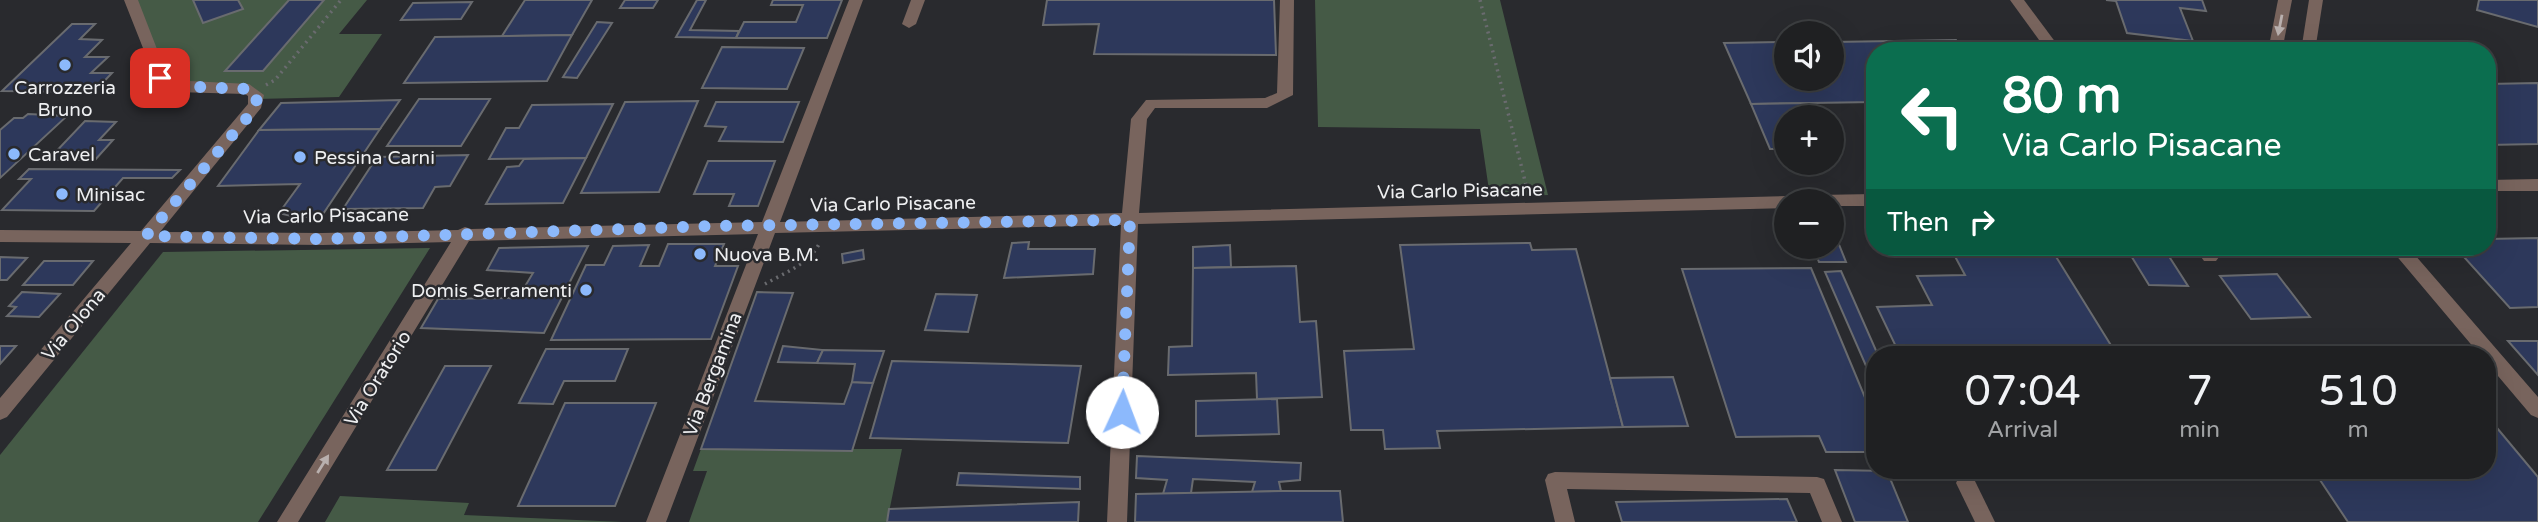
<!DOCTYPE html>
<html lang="en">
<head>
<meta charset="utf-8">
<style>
  body { margin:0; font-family:"Varela Round",sans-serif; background:#27282a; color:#f1f3f6; height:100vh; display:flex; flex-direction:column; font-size:26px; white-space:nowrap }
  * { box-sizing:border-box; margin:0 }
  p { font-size:23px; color:#a1a3a5 }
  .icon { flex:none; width:38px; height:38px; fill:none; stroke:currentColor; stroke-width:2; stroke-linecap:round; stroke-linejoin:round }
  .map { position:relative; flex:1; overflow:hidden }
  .sheet { position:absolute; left:1866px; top:346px; width:630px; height:133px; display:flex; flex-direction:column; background:#1f2022; border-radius:28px; box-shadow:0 7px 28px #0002,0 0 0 2px #3c3e40 }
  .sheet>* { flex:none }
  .banner { position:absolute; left:1866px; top:42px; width:630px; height:214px; border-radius:28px; box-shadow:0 7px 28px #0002,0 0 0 2px #3c3e40; background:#0b6e4f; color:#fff; overflow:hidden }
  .tools { position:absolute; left:1774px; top:21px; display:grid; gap:14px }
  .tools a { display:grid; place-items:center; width:70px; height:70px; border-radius:50%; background:#1f2022; box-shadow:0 7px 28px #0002,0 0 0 2px #3c3e40; font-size:35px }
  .pin { position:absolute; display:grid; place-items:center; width:60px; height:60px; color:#fff; margin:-30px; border-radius:14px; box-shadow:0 4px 10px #0006 }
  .me { position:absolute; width:77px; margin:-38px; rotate:2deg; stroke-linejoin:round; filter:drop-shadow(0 0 5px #0008) }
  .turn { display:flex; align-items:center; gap:24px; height:147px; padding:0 21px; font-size:32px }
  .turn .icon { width:91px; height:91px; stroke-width:2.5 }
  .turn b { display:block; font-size:49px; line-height:60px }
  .then { display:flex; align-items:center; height:66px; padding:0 21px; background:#0003; gap:14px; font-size:26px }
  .eta { display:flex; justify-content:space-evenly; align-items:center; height:119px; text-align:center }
  .eta b { font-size:42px; font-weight:600; line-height:49px }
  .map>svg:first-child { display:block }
  .green { fill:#455a46 }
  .building { fill:#2d385b; stroke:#696b6f; stroke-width:2 }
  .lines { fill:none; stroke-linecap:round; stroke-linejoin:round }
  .path { stroke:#6a6b6f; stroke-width:3.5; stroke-dasharray:2 4.5; stroke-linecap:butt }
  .minor { fill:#78645d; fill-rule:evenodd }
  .oneway { fill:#b9b0ae }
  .route { stroke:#8cb9fc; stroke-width:12; stroke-dasharray:0 21.6 }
  .poi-dot { fill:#8cb9fc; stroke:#292a2e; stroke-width:2.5 }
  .labels { text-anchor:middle; stroke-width:5; stroke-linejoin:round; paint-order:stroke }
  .poi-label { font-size:19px; fill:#eeeff1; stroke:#292a2e; text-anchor:start }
  .street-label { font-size:19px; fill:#eeeff1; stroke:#292a2e }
</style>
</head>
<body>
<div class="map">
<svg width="2538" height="522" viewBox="0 0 2538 522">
  <rect width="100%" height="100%" fill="#292a2e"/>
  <!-- green -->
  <g class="green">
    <path d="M131,0h236l-28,34h43l-43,63 -82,2 -1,-4 -89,-10z"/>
    <path d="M1315,0h185l48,195 -58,2 -10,-68 -162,-2z"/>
    <path d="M430,248l-172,274h-258v-67l163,-203z"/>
    <path d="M701,449h201l-15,73h-198l18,-51h-14z"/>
    <path d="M340,496l129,7 -5,12 159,7h-298z"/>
  </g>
  <!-- building -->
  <g class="building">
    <path d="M193,0h45l5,9 -40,14z"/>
    <path d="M289,0h35l-61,71h-38z"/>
    <path d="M525,0h67l-20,35 -70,1z"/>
    <path d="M625,0h33l-5,8h-33z"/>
    <path d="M697,0h9l-16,30 49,1 -3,7 -60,-1z"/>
    <path d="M773,0h69l-15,38h-91l8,-16h52l7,-17h-32z"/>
    <path d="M1047,0h227l2,55 -182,-1 5,-30 -56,1z"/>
    <path d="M2106,0h96l4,11 -26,-3 13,33 -66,-8 -11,-32z"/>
    <path d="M2479,0h59v27l-61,-17z"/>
    <path d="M472,2l-11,17 -60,1 12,-17z"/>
    <path d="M597,22l15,1 -35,55 -14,-1z"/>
    <path d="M72,24h23l-15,15 22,1 -17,17h23l-17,16h21l-18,19 -92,-1z"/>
    <path d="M572,35l-25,46 -143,2 31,-46z"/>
    <path d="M1956,40l7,11h-89v51l-123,2 -27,-61 63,-1v37h45v-37z"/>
    <path d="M722,47l82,1 -17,41 -85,-1z"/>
    <path d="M2538,83v61l-51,1v-61z"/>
    <path d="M419,99h71l-29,47h-74z"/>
    <path d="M400,100l-20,29 -121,1 22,-27z"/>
    <path d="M698,101l-39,91 -78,1 44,-91z"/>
    <path d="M716,102h83l-16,40 -64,-1 7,-14 -21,-1z"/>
    <path d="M1810,103l7,14h-30v32h-17l-19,-45z"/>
    <path d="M613,104l-27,54 -97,1 17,-31h13l13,-23z"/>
    <path d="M28,114l39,2 -67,62v-48l14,-12h9z"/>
    <path d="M85,121l31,1 -17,18h14l-18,20h-47z"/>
    <path d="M380,129l-57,85 -23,4 -21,-5 21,-29 -82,2 41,-56z"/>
    <path d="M468,155l-18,31 -15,1 -12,21 -80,1 34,-52z"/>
    <path d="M586,158l-23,45 -77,1 21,-37 12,-1 5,-7z"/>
    <path d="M708,161h67l-17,45h-29l5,-12h-40z"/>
    <path d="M29,169l151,1 -8,8h-49l-29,33 -92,-1 29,-31h-12z"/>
    <path d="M1832,227l14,35h-27l-6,-15h19z"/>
    <path d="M2538,238v69l-28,1 -55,-61h32v-8z"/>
    <path d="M1029,242l-1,7h67l-2,25 -89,4 8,-35z"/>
    <path d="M1530,243l2,7 44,-1 47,178 -186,4 3,17 -55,1 -2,-19h-32l-7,-79 70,-2 -14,-104z"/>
    <path d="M668,244h56l-9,22h23l-27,73 -160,1 35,-75h18l9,-19 36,-1 -9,21h19z"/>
    <path d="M1230,245l1,22 -38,1v-21z"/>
    <path d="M588,246l-44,87 -123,-5 17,-29 80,-1 15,-25 -46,-3 12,-22z"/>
    <path d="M2050,247l67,108h-217l-23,-48 55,-2 -15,-29 48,-1 -14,-26z"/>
    <path d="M2090,247h73l25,39 -39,-1 -19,-31h-36z"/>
    <path d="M863,250l1,9 -21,4 -1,-9z"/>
    <path d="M0,257l27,1 -20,22h-7z"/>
    <path d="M44,261h49l-20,24h-50z"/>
    <path d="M1296,266l4,56 16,-1 6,76 -65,2 -1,-26 -88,2 1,-28 23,-1 1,-78z"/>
    <path d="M1811,268l63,151v33h-48l-7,-16 -83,1 -54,-168z"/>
    <path d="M1841,271l37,84h-4v20h-4l-45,-103z"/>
    <path d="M2277,274l33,43 -59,2 -31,-43z"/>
    <path d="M22,292l38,2 -21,23 -32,-1 9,-9 -7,-1z"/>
    <path d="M757,292l36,1 -38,108 89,3 8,-22 21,1 -21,68 -151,-2z"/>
    <path d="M936,294l41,1 -9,37 -43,-2z"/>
    <path d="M2508,341h30v34z"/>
    <path d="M0,346h16l-16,18z"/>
    <path d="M783,346l40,4 -6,13 -39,-1z"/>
    <path d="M2430,347l7,8h-202l-2,-3z"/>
    <path d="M2152,348l48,1 4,6h-48z"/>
    <path d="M546,349h82l-13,32h-51l-11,23 -34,-1z"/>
    <path d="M823,350l61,1 -11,32 -21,-1 3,-18 -38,-1z"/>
    <path d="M892,361l189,5 -13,77 -198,-5z"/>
    <path d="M445,366h46l-55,104h-49z"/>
    <path d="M1673,377l15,49 -65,1 -13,-49z"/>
    <path d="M1277,399l2,35 -83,2v-35z"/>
    <path d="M565,403h91l-41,103h-97z"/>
    <path d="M2487,416l51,61v45h-190l-34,-51h173z"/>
    <path d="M1137,456l164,7 -1,17 -21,2 2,9 -29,1 3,-10 -62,-3 -2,14 -28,1 4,-14 -31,-2z"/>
    <path d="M1835,470l52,1 21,51h-53z"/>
    <path d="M959,473l121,4v12l-123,-4z"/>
    <path d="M1281,491h59l3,31h-208l1,-28z"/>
    <path d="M1787,499l10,23h-175l-6,-20z"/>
    <path d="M1079,502l-1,20h-191l2,-13z"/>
  </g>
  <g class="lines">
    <!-- path -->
    <g class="path">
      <path d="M1480,0l48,193"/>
      <path d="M266,85l9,-5 66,-80"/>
      <path d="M765,284c19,-11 46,-21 55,-42"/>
    </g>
    <!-- minor -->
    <g class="minor">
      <path d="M124,0h14l31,80 80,4 15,11 -3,13 -101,124 162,1 136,-3 7,-3 6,2 291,-7 87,-222h14l-83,222 342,-9 9,-94 15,-19 119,-2 12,-5 3,-93h14l-1,95 -26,13h-112l-8,11 -8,94 648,-17 8,5h-8v7l-649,16 -11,298h-20l14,-297 -346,8 -109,289h-20l112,-288 -289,7 -171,281h-21l174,-280 -129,3 -172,-2 -143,174 -7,3v-22l131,-155 -131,-1v-12l141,1 107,-127v-8l-3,-2 -70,-2 -17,-6z"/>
      <path d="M911,0h14l-9,24 -7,4 -7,-4z"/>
      <path d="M2010,0h14l38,51h-15z"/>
      <path d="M2278,0h14l-10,51h-14z"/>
      <path d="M2309,0h14l-8,51h-14z"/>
      <path d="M2538,179v12h-51v-11z"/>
      <path d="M1874,194v12h-42v-5h-23l8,-6z"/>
      <path d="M2194,247h18l7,10 -3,4h-12z"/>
      <path d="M2389,247h19l130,150v21l-7,-3 -44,-52v-8h-7z"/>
      <path d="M1555,472l262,5 7,2 18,43h-20l-12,-29 -243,-4 8,33h-20l-10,-42 3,-6z"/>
      <path d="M1966,475l7,2 22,45h-20l-19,-39 3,-6z"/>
    </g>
  </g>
  <!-- one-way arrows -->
  <defs><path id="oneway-solid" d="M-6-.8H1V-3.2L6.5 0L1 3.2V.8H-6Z" transform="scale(1.75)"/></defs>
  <g class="oneway">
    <use href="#oneway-solid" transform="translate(2280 25) rotate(101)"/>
    <use href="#oneway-solid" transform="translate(323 464) rotate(-58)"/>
  </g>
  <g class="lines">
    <!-- route -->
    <path class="route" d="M160,78l7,7 8,1 74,3 5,1 3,9 -5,13 -106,124 176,3 392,-13 416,-6 -8,192"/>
  </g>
  <!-- markers -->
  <g class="poi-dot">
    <circle cx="65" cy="65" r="7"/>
    <circle cx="14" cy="154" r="7"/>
    <circle cx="300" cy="157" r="7"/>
    <circle cx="62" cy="194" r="7"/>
    <circle cx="700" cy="254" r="7"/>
    <circle cx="586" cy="290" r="7"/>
  </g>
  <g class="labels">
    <!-- poi labels -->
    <g class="poi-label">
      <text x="65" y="94" text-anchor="middle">Carrozzeria<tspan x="65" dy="22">Bruno</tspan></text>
      <text x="28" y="161">Caravel</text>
      <text x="314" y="164">Pessina Carni</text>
      <text x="76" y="201">Minisac</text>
      <text x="714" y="261">Nuova B.M.</text>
      <text x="572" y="297" text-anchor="end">Domis Serramenti</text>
    </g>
    <!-- street labels -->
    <g class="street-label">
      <text transform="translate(1460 190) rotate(-1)" y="7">Via Carlo Pisacane</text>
      <text transform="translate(893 203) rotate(-1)" y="7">Via Carlo Pisacane</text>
      <text transform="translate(326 215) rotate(-1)" y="7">Via Carlo Pisacane</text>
      <text transform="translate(73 324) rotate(-50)" y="7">Via Olona</text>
      <text transform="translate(712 374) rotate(-69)" y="7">Via Bergamina</text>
      <text transform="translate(377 378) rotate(-58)" y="7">Via Oratorio</text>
    </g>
  </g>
</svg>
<div class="tools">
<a><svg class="icon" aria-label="sound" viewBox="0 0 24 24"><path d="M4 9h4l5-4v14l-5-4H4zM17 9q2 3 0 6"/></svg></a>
<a>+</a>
<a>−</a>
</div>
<div class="pin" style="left:160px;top:78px;background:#d93025"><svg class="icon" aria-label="arrive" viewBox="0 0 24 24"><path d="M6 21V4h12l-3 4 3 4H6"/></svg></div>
<svg class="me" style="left:1122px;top:412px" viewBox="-20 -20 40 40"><circle r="19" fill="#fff"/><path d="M0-13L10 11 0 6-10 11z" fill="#8cb9fc"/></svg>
<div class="banner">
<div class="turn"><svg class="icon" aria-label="left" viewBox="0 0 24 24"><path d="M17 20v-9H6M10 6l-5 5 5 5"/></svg><div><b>80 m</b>Via Carlo Pisacane</div></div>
<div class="then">Then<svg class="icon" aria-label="right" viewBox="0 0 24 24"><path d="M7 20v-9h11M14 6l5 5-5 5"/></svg></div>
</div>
<section class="sheet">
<div class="eta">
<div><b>07:04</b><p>Arrival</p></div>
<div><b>7</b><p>min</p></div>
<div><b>510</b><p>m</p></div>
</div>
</section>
</div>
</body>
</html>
